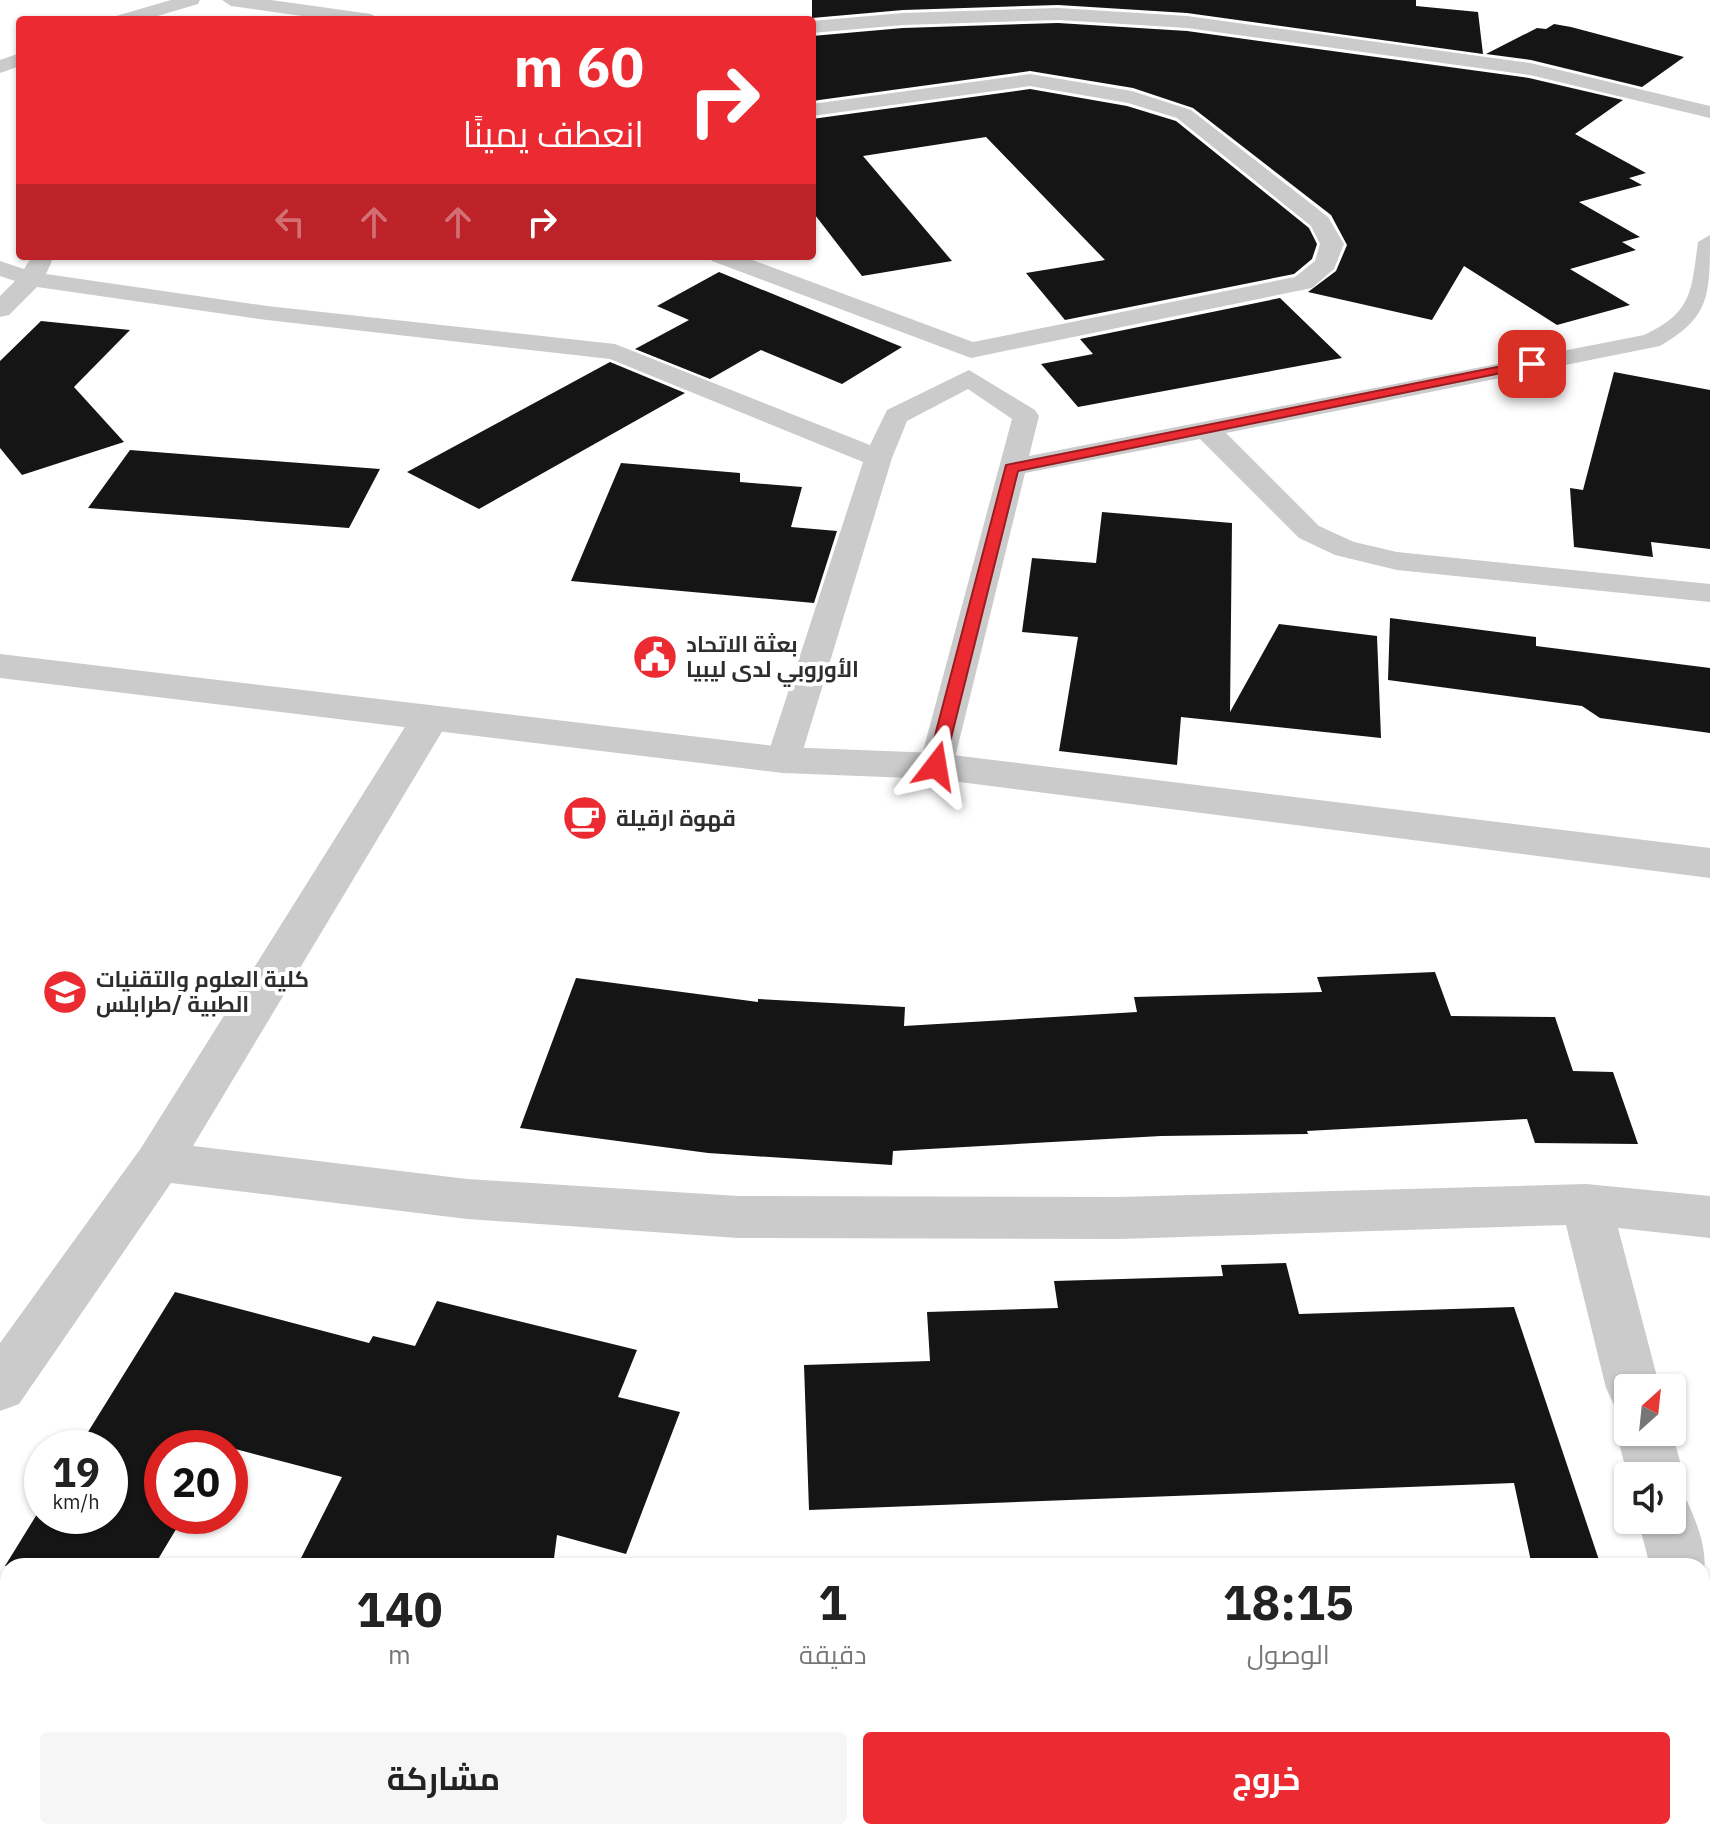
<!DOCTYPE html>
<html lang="ar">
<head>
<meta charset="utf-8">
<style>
  body { margin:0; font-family:"IBM Plex Sans",Cairo,sans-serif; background:#f6f6f6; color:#222; direction:rtl; height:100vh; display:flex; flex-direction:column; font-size:30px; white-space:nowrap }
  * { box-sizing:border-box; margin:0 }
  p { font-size:26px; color:#767676 }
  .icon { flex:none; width:44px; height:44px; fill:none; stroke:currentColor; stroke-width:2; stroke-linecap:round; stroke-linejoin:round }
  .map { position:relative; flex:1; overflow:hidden; direction:ltr }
  .side { position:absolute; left:0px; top:1558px; width:1710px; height:282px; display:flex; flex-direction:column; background:#fff; border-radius:24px 24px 0 0; box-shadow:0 2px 6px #0004; direction:rtl }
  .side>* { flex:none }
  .hud { position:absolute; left:16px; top:16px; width:800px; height:244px; border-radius:8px; box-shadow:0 2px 6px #0004; direction:rtl; background:#eb2b31; color:#fff; overflow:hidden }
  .needle { width:52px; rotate:27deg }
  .buttons { position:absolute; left:1614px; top:1374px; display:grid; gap:16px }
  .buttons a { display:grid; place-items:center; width:72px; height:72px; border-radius:8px; background:#fff; box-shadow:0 2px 6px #0004; font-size:40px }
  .speed { position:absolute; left:24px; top:1430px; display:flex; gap:16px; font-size:40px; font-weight:700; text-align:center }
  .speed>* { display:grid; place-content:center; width:104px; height:104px; border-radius:50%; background:#fff; box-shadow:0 2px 6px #0004; line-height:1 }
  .speed small { font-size:20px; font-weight:400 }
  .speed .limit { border:12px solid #d22; background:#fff; color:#111 }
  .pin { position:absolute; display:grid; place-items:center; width:68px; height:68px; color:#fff; margin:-34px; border-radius:16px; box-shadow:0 4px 12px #0006 }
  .me { position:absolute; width:88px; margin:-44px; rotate:14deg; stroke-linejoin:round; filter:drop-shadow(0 0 6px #0008) }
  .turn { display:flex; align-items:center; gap:28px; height:168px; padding:0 40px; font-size:36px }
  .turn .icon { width:104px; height:104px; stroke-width:2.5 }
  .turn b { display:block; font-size:56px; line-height:68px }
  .lanes { display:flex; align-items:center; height:76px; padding:0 40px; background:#0003; justify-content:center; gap:40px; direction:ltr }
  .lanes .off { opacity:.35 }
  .eta { display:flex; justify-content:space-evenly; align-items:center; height:136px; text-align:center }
  .eta b { font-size:48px; font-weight:700; line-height:56px }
  .button { display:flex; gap:16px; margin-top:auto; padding:16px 40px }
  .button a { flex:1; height:92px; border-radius:8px; background:#eb2b31; color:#fff; font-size:32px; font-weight:700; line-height:92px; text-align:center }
  .button a+a { background:#f6f6f6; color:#222 }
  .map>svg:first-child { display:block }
  .building { fill:#151515 }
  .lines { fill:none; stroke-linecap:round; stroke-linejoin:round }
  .service { fill:#cbcbcb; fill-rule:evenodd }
  .minor { fill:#cbcbcb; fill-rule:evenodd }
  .tertiary { fill:#cbcbcb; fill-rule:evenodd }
  .route { fill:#eb2b31; stroke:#991c20; stroke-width:2 }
  .labels { text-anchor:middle; stroke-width:8; stroke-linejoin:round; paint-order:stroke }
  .poi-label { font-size:22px; font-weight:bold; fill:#2e2e2e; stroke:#fff; text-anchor:start }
</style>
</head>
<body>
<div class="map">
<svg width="1710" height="1839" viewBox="0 0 1710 1839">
  <rect width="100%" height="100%" fill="#fff"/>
  <!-- building -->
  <g class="building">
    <path d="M812,0h604v6l62,6 5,42 -296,-41 -129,-8 -155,5 -91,8z"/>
    <path d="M1058,23l129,8 342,47 94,22 -48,34 71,39 -17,5 13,7 -63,17 61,35 -18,5 14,8 -66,19 60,36 -73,20 -93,-59 -32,54 -124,-28 28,-21 11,-26 -16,-30 -138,-107 -60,-20 -103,-17 -218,30v-65l91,-8z"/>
    <path d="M1554,24l17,3 113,30 -42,30 -111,-27 -45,-6 51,-26 9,1z"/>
    <path d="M1030,89l97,17 49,15 133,107 8,16 -5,15 -18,15 -229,46 -39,-47 79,-13 -119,-123 -123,19 89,105 -90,15 -50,-65v-92z"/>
    <path d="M719,272l183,75 -60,37 -81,-34 -51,29 -75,-30 54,-29 -32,-14z"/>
    <path d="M1280,298l62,60 -264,49 -37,-43 52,-10 -13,-15z"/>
    <path d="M41,321l89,9 -56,57 50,55 -102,33 -22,-27v-87z"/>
    <path d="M610,362l75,31 -206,116 -72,-37z"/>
    <path d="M1614,372l96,18v159l-59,-7 2,15 -79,-10 -4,-59 13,2z"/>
    <path d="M130,450l89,7 161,12 -31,59 -261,-20z"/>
    <path d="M621,463l119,10v9l62,5 -11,40 46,4 -23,72 -243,-22z"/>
    <path d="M1102,512l130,11 -2,189 49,-88 98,12 4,102 -200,-21 -4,48 -118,-14 19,-114 -56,-5 10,-74 64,5z"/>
    <path d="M1390,618l146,19v9l174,22v65l-110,-15 -18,-12 -194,-26z"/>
    <path d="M1435,972l16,44 104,1 18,54 40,1 25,72 -103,-1 -8,-24 -220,12 1,3 -147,2 -268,15 -1,14 -184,-12 -188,-25 56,-150 182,24v-3l147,8 -1,19 233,-14 -3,-15 188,-5 -5,-15z"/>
    <path d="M1286,1263l13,51 215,-7 87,259h-69l-18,-83 -705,27 -5,-145 126,-4 -3,-49 131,-4 -4,-27 169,-5 -2,-11z"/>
    <path d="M175,1292l194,51 4,-7 42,10 22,-45 200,49 -19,47 62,15 -54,142 -69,-19 -4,31h-256l45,-89 -118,-31 -62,2v68h22l-30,50h-149l37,-60v10h68v-68h-32z"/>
  </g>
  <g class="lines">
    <!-- service -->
    <g class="service">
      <path d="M171,0h29l-2,4 -54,16h-31l3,-4z"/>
      <path d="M222,0h49l100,14 10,6h-50l-100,-14z"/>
      <path d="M1058,8l129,8 343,47 180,43v12l-180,-43 -343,-47 -129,-8 -155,5 -91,8v-12l91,-8z"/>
      <path d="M20,53v13l-20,7v-13z"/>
      <path d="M1030,74l102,17 59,19 137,107 16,27 -10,25 -22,19 -341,70 -259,-97 -4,-5h34l231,86 322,-65 20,-16 5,-17 -9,-18 -134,-108 -49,-15 -98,-17 -218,30v-12z"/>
      <path d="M1710,235c0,61 0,82 -50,111l-434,87 93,93 35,16 43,10 313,32v18l-313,-32 -62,-15 -36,-17 -99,-99 -175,34 -72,293 -5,8 -12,3 -12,-3 -5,-8 93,-347 -44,-30 -61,32 -15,37 -92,302 -5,8 -12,3 -12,-3 -5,-8 97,-298 -253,-103 -343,-39 -230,-33 -28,28 -9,2v-21l15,-15 -15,-5v-15l24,8 8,-13h16l4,5 -6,13 221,32 348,38 255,101 17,-35 82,-40 66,40 4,6 -10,40 615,-121c49,-23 47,-43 54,-93z"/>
    </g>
    <!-- minor -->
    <g class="minor">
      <path d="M429,707l14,4 6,9 -256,426 274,33 271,17 381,1 467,-13 124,12v42l-92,-10 42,160h-32v22l-14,-5 -8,-17 -40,-163 -447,14 -381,-1 -271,-19 -296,-36 -152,221 -19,7v-68l141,-195 274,-437z"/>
      <path d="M1628,1413v19h44l12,44 -11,19 14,6c11,24 23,55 15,79v-14h-52l-12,-46h34v-44l-44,1 -12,-45z"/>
      <path d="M1702,1627l8,4v87l-8,-3z"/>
      <path d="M8,1803v29h64l2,7h-74v-33z"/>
    </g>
    <!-- tertiary -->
    <path class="tertiary" d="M0,654l783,93 153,6 774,95v30l-774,-99 -153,-6 -783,-95z"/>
  </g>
  <!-- route -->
  <path class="route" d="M1532,360l6,4 -2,2 -518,105 -74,295 -2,4h-12l-3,-4 79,-301z"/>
  <!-- icons -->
  <defs>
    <g id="civic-disc" transform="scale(2.3)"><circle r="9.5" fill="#eb2b31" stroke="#fff"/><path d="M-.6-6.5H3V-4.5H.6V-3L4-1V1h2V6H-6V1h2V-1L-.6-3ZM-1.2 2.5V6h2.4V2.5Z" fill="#fff"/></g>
    <g id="cafe-disc" transform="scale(2.3)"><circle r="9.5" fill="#eb2b31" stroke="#fff"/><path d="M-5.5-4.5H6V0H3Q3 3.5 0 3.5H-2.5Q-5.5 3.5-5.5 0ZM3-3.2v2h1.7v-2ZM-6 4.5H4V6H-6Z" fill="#fff"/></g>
    <g id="university-disc" transform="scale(2.3)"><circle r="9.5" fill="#eb2b31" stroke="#fff"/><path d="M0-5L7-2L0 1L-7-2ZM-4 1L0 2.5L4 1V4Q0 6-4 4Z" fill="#fff"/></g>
  </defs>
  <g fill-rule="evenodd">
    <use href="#civic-disc" x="655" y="657"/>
    <use href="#cafe-disc" x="585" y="818"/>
    <use href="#university-disc" x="65" y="992"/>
  </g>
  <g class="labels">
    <!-- poi labels -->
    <g class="poi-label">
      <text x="686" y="652">بعثة الاتحاد<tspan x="686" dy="25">الأوروبي لدى ليبيا</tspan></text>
      <text x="616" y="826">قهوة ارقيلة</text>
      <text x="96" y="987">كلية العلوم والتقنيات<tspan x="96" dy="25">الطبية /طرابلس</tspan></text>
    </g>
  </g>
</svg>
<div class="buttons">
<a><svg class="needle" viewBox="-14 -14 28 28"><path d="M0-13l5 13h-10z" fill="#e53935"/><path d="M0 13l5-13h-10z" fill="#767676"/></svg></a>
<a><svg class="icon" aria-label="sound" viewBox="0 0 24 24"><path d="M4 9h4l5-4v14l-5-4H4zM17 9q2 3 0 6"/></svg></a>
</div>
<div class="speed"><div>19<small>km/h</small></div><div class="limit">20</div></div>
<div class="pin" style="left:1532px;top:364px;background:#d93025"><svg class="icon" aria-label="arrive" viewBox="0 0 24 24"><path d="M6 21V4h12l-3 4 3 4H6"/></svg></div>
<svg class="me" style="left:936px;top:766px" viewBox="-20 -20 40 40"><path d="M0-17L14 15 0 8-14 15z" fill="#eb2b31" stroke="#fff" stroke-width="4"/></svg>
<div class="hud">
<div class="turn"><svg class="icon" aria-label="right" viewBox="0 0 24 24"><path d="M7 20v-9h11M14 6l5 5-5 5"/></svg><div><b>60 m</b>انعطف يمينًا</div></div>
<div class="lanes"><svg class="icon off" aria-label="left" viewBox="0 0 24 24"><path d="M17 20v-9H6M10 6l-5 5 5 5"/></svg><svg class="icon off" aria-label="ahead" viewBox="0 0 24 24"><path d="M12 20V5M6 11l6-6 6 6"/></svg><svg class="icon off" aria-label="ahead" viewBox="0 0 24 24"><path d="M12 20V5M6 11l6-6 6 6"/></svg><svg class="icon" aria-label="right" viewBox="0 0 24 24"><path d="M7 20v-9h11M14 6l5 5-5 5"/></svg></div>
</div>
<section class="side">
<div class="eta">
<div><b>18:15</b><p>الوصول</p></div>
<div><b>1</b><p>دقيقة</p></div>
<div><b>140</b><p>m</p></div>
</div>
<div class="button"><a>خروج</a><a>مشاركة</a></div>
</section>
</div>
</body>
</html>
